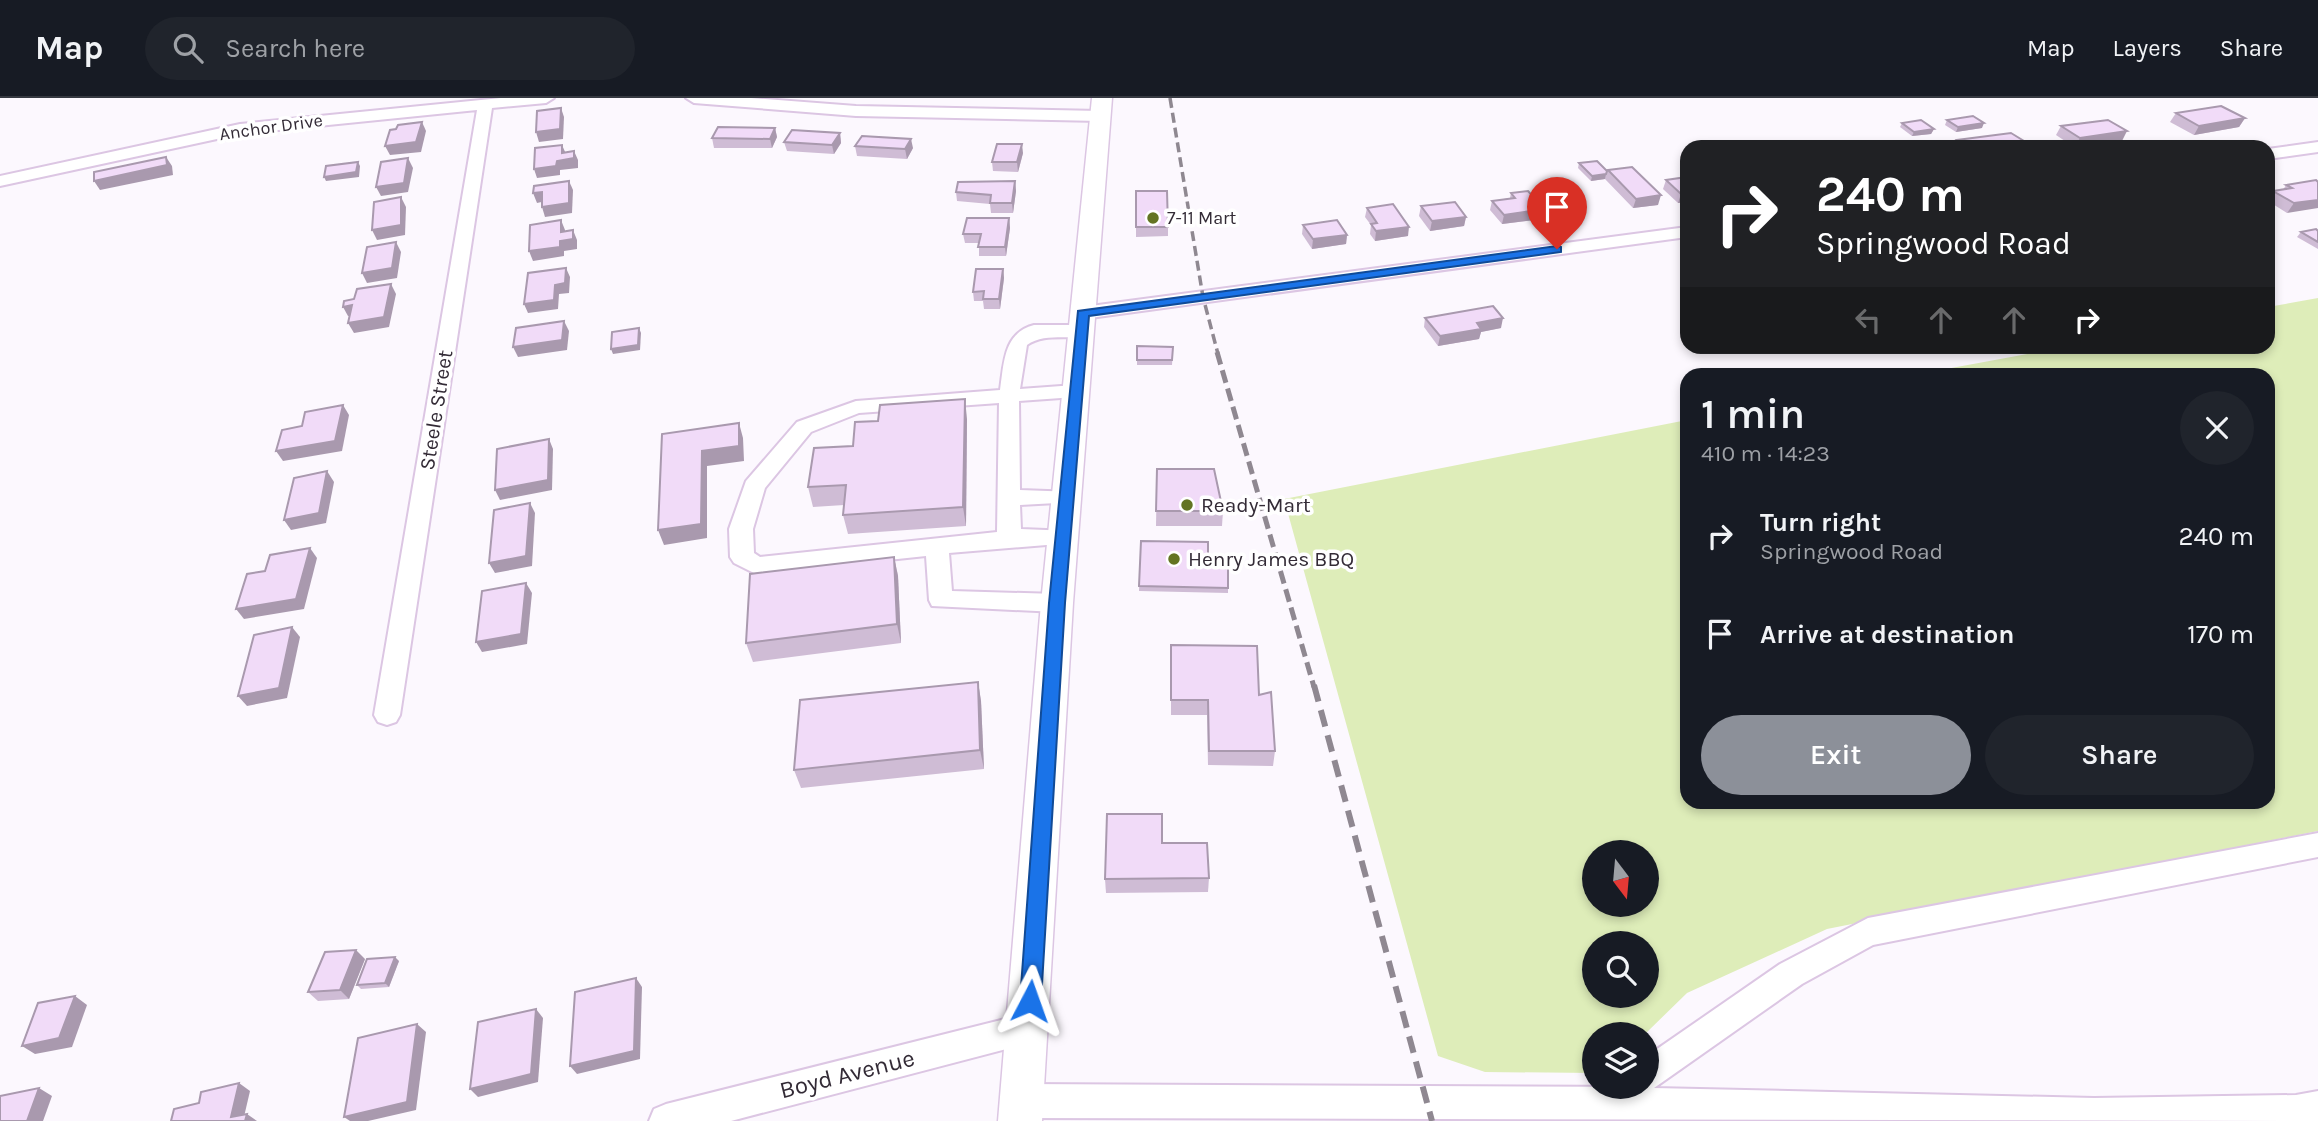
<!DOCTYPE html>
<html lang="en">
<head>
<meta charset="utf-8">
<style>
  body { margin:0; font-family:Karla,sans-serif; background:#20242c; color:#f1f3f6; height:100vh; display:flex; flex-direction:column; font-size:26px; white-space:nowrap }
  * { box-sizing:border-box; margin:0 }
  p { font-size:23px; color:#9ea1a6 }
  .icon { flex:none; width:38px; height:38px; fill:none; stroke:currentColor; stroke-width:2; stroke-linecap:round; stroke-linejoin:round }
  .map { position:relative; flex:1; overflow:hidden }
  .drawer { position:absolute; left:1680px; top:270px; width:595px; height:441px; display:flex; flex-direction:column; background:#171b24; border-radius:21px; box-shadow:0 4px 10px #0003 }
  .drawer>* { flex:none }
  .top-card { position:absolute; left:1680px; top:42px; width:595px; height:214px; border-radius:21px; box-shadow:0 4px 10px #0003; background:#202124; color:#fff; overflow:hidden }
  .needle { width:46px; rotate:164deg }
  .buttons { position:absolute; left:1582px; top:742px; display:grid; gap:14px }
  .buttons a { display:grid; place-items:center; width:77px; height:77px; border-radius:50%; background:#171b24; box-shadow:0 4px 10px #0003; font-size:35px }
  .pin { position:absolute; display:grid; place-items:center; width:60px; height:60px; color:#fff; margin:-72px -30px; border-radius:50% 50% 50% 0; rotate:-45deg; box-shadow:0 0 7px #0007 }
  .pin .icon { rotate:45deg }
  .me { position:absolute; width:77px; margin:-38px; rotate:4deg; stroke-linejoin:round; filter:drop-shadow(0 0 5px #0008) }
  .turn { display:flex; align-items:center; gap:24px; height:147px; padding:0 21px; font-size:32px }
  .turn .icon { width:91px; height:91px; stroke-width:2.5 }
  .turn b { display:block; font-size:49px; line-height:60px }
  .lanes { display:flex; align-items:center; height:66px; padding:0 21px; background:#0003; justify-content:center; gap:35px; direction:ltr }
  .lanes .off { opacity:.35 }
  .round { display:grid; place-items:center; flex:none; width:74px; height:74px; border-radius:37px; background:#20242c }
  .head { display:flex; align-items:center; justify-content:space-between; height:119px; padding:0 21px }
  h1 { font-size:42px; font-weight:600; line-height:52px }
  .primary-button { display:flex; gap:14px; margin-top:auto; padding:14px 21px }
  .primary-button a { flex:1; height:80px; border-radius:42px; background:#8c9099; color:#fff; font-size:28px; font-weight:600; line-height:80px; text-align:center }
  .primary-button a+a { background:#20242c; color:#f1f3f6 }
  ul { padding:0; list-style:none }
  li { display:flex; align-items:center; gap:21px; height:98px; padding:0 21px }
  li div { flex:1 }
  li b { display:block; font-size:26px }
  li em { font-style:normal }
  header { display:flex; align-items:center; gap:42px; box-sizing:border-box; height:98px; padding:0 35px; background:#171b24; border-bottom:2px solid #363941 }
  header strong { font-size:33px }
  nav { display:flex; gap:38px; margin-inline-start:auto; font-size:24px }
  .search { width:490px; height:63px; background:#20242c; display:flex; align-items:center; gap:18px; box-sizing:border-box; padding:0 24px; border-radius:38px; color:#9ea1a6; font-size:26px }
  .map>svg:first-child { display:block }
  .green { fill:#deedb9; fill-rule:evenodd }
  .lines { fill:none; stroke-linecap:round; stroke-linejoin:round }
  .minor-casing { stroke:#dcc6e3; stroke-width:4 }
  .major-casing { stroke:#dcc6e3; stroke-width:3 }
  .minor { fill:#fff; fill-rule:evenodd }
  .major { fill:#fff; fill-rule:evenodd }
  .rail-far2 { stroke:#8f8891; stroke-width:3.5; stroke-dasharray:10 5; stroke-linecap:butt }
  .rail-far1 { stroke:#8f8891; stroke-width:5; stroke-dasharray:13 6; stroke-linecap:butt }
  .rail { stroke:#8f8891; stroke-width:6; stroke-dasharray:17 9; stroke-linecap:butt }
  .wall { fill:#cfbcd5 }
  .shaded-wall { fill:#a999ae }
  .building { fill:#f1dbf8; stroke:#a999ae; stroke-width:2 }
  .route { fill:#1a73e8; stroke:#114b97; stroke-width:2 }
  .poi-dot { fill:#637422; stroke:#fff; stroke-width:2.5 }
  .labels { text-anchor:middle; stroke-width:7; stroke-linejoin:round; paint-order:stroke }
  .far-street-label { font-size:18px; fill:#332b36; stroke:#fff }
  .far-poi-label { font-size:18px; fill:#332b36; stroke:#fff; text-anchor:start }
  .street-label { font-size:21px; fill:#332b36; stroke:#fff }
  .poi-label { font-size:21px; fill:#332b36; stroke:#fff; text-anchor:start }
  .near-street-label { font-size:24px; fill:#332b36; stroke:#fff }
</style>
</head>
<body>
<header>
<strong>Map</strong>
<div class="search"><svg class="icon" aria-label="search" viewBox="0 0 24 24"><circle cx="10" cy="10" r="6"/><path d="M15 15l6 6"/></svg>Search here</div>
<nav><a>Map</a><a>Layers</a><a>Share</a></nav>
</header>
<div class="map">
<svg width="2318" height="1023" viewBox="0 0 2318 1023">
  <rect width="100%" height="100%" fill="#fcf8fe"/>
  <!-- green -->
  <path class="green" d="M2318,200v533l-491,98 -140,64 -42,41h-51v39l-109,-1 -47,-16 -154,-557 403,-79v382h581v-428h-349l146,-27 203,-1v-39zM1594,754h53v53h-53zM1594,845h53v53h-53z"/>
  <g class="lines">
    <!-- minor casing -->
    <g class="minor-casing">
      <g id="minor">
        <path d="M501,0h53l-8,5 -54,5 -92,607 -4,7 -9,3 -9,-3 -4,-7 103,-605 -237,24 -240,52v-10l240,-52z"/>
        <path d="M686,0h65l105,8 244,5 8,5 -8,5 -244,-5 -162,-13z"/>
        <path d="M2318,44v10l-50,7v-10z"/>
        <path d="M1687,129v10l-604,82 -10,-6 10,-6z"/>
        <path d="M1034,227h47l10,6c-11,13 -44,-1 -64,14l-7,44 55,-4 10,6 -10,6 -56,4 1,89 55,2 3,5 -3,5 -55,3 1,24 50,2 4,6 -4,6 -122,10 3,38 105,3 9,3 3,6 -3,6 -9,3 -125,-6 -3,-6 -3,-44 -170,18 -22,-11 -4,-6 -1,-28 17,-48 51,-59 59,-21 144,-11c4,-26 3,-57 34,-65zM999,305l-2,129 -237,25 -6,-4 -1,-24 12,-41 46,-56 48,-19z"/>
        <path d="M2318,735v24l-445,88 -71,39 -148,104 440,10 202,-3 22,-4v30l-1296,-3 -12,-5 -5,-12 5,-12 12,-5 625,3v-31l133,-92 88,-46z"/>
        <path d="M1029,915l11,4 5,11 -5,11 -11,4 -298,78h-82l5,-12 12,-5z"/>
      </g>
    </g>
    <!-- major casing -->
    <g class="major-casing">
      <path id="major" d="M1092,0h20l-39,505 -31,518h-44l43,-518z"/>
    </g>
    <!-- minor -->
    <use href="#minor" class="minor"/>
    <!-- major -->
    <use href="#major" class="major"/>
    <!-- rail-far2 -->
    <path class="rail-far2" d="M1170,0l33,199 15,57"/>
    <!-- rail-far1 -->
    <path class="rail-far1" d="M1217,254l97,335"/>
    <!-- rail -->
    <path class="rail" d="M1314,587l118,436"/>
  </g>
  <!-- wall -->
  <g class="wall">
    <path d="M2176,15l69,5 -6,9 -45,8 -24,-13z"/>
    <path d="M1947,22l35,8 -26,4 -11,-7z"/>
    <path d="M1902,25l32,6 -3,5 -19,2 -12,-9z"/>
    <path d="M2061,28l61,15 -48,6 -18,-12z"/>
    <path d="M775,30l2,9 -5,11h-58l-2,-10z"/>
    <path d="M840,35l1,10 -7,11 -47,-3 -3,-9z"/>
    <path d="M1957,42l64,7h-68z"/>
    <path d="M855,48l58,2 -6,11 -50,-3z"/>
    <path d="M1023,55l-5,19 -25,-1 -1,-9z"/>
    <path d="M1579,65l28,8 1,-1 50,35 -25,3 -28,-29 -14,2 -13,-13z"/>
    <path d="M1687,79v25l-9,1 -15,-14 3,-9z"/>
    <path d="M2316,82l-29,33 -19,-12v-2l5,-8 10,-1 3,-5z"/>
    <path d="M1015,83l1,10 -3,22h-22l-1,-9 -33,-3 -1,-9z"/>
    <path d="M1136,93l32,36v9l-32,1z"/>
    <path d="M1538,94l44,12 -2,9 -35,2 -1,-2 -2,6 -40,5 -12,-14 2,-9 18,-3 1,-5 25,7z"/>
    <path d="M1421,108l45,11 -2,9 -34,5 -11,-15z"/>
    <path d="M1367,110l41,28 -33,5 -5,-7 1,-9 -6,-8z"/>
    <path d="M1009,120l1,10 -4,28h-27v-13h-14l-2,-9z"/>
    <path d="M1303,127l44,10 -1,9 -34,5 -10,-15z"/>
    <path d="M2318,133v18l-21,-12 4,-5z"/>
    <path d="M1003,171l1,9 -4,31h-16l-1,-8h-9l-1,-9z"/>
    <path d="M1425,220l76,10 -20,4 -2,7 -41,7 -14,-19z"/>
    <path d="M1137,248l36,1 -1,18h-35z"/>
    <path d="M967,321l-1,107 -118,8 -5,-19 1,-10 -31,2 -5,-20 45,-41z"/>
    <path d="M1157,371l66,42 -1,15h-66z"/>
    <path d="M1141,443l67,25h20v27l-89,-2z"/>
    <path d="M894,459l4,19 3,67 -148,19 -7,-19z"/>
    <path d="M1171,547l88,50 16,56 -2,15 -65,-1 -1,-50h-36z"/>
    <path d="M978,584l3,19 3,68 -183,19 -7,-18z"/>
    <path d="M1162,745l47,35 -1,14 -102,1 -1,-14z"/>
    <path d="M365,861l-16,40 -31,2 -10,-9z"/>
    <path d="M399,863l-10,26 -28,2 -4,-4z"/>
  </g>
  <!-- shaded-wall -->
  <g class="shaded-wall">
    <path d="M561,10l3,9 -1,22 -24,3 -3,-10z"/>
    <path d="M2245,20l-6,9 -45,8 5,-9z"/>
    <path d="M422,24l4,9 -5,21 -31,3 -5,-9z"/>
    <path d="M1984,25l-2,5 -26,4 2,-5z"/>
    <path d="M775,30l2,9 -5,11 -2,-9z"/>
    <path d="M1934,31l-3,5 -19,2 2,-4z"/>
    <path d="M2127,33l-5,10 -47,6 5,-9z"/>
    <path d="M840,35l1,10 -7,11 -2,-9z"/>
    <path d="M911,41l2,9 -6,11 -2,-10z"/>
    <path d="M1022,46l1,9 -5,19 -1,-10z"/>
    <path d="M562,47l4,9 8,-3 4,9v8l-18,2v5l-23,3 -3,-9 23,-8 5,-8z"/>
    <path d="M166,59l6,9 1,9 -73,15 -6,-9z"/>
    <path d="M408,60l5,10 -5,24 -27,4 -5,-9z"/>
    <path d="M358,64l2,4 -1,11 -33,4 -2,-4z"/>
    <path d="M1606,76l-1,5 -14,2 1,-5z"/>
    <path d="M569,83l4,9 -1,23 -27,4 -3,-10z"/>
    <path d="M1015,83l1,10 -3,22 -1,-10z"/>
    <path d="M542,94l4,9 -9,2 -4,-10z"/>
    <path d="M1687,95v9l-9,1 3,-9z"/>
    <path d="M1661,97l-3,10 -25,3 3,-9z"/>
    <path d="M401,99l5,10 -1,28 -28,5 -5,-10z"/>
    <path d="M2318,102v8l-31,5 7,-10z"/>
    <path d="M1544,111l-2,10 -40,5 2,-9z"/>
    <path d="M1466,119l-2,9 -34,5 2,-10z"/>
    <path d="M1009,120l1,10 -4,28 -1,-9z"/>
    <path d="M561,122l4,10v10l8,-10 4,10v9l-13,2v5l-31,5 -4,-10 32,-19z"/>
    <path d="M1409,129l-1,9 -33,5 1,-10z"/>
    <path d="M1347,137l-1,9 -34,5 1,-10z"/>
    <path d="M396,144l5,10 -4,26 -30,5 -5,-10z"/>
    <path d="M566,170l4,9 -1,16 -10,1 -1,15 -30,4 -4,-9 31,-19z"/>
    <path d="M1003,171l1,9 -4,31 -1,-10z"/>
    <path d="M391,186l5,10 -7,33 -35,6 -6,-10z"/>
    <path d="M352,207l6,10 -10,1 -5,-9z"/>
    <path d="M1503,220l-2,10 -20,4 -2,7 -41,7 2,-10 37,-13z"/>
    <path d="M564,223l5,10 -2,19 -49,7 -5,-10z"/>
    <path d="M639,230l2,5 -1,17 -27,4 -2,-5z"/>
    <path d="M965,301l2,20 -1,107 -3,-19z"/>
    <path d="M343,307l6,10 -7,36 -59,10 -7,-10z"/>
    <path d="M739,325l4,15 1,23 -37,5v72l-43,7 -6,-15 44,-79z"/>
    <path d="M549,341l4,10 -1,41 -52,10 -5,-10z"/>
    <path d="M327,373l7,11 -8,41 -35,7 -7,-10z"/>
    <path d="M530,405l5,10 -3,53 -37,7 -6,-10z"/>
    <path d="M310,450l7,10 -13,51 -60,10 -8,-10z"/>
    <path d="M894,459l4,19 3,67 -4,-19z"/>
    <path d="M526,485l6,10 -5,51 -45,8 -6,-10z"/>
    <path d="M292,529l8,10 -13,61 -40,8 -9,-10z"/>
    <path d="M978,584l3,19 3,68 -4,-19z"/>
    <path d="M356,852l9,9 -16,40 -9,-9z"/>
    <path d="M395,859l4,4 -10,26 -4,-4z"/>
    <path d="M636,880l6,9 -2,72 -63,15 -7,-8z"/>
    <path d="M75,898l12,9 -15,42 -37,7 -13,-8z"/>
    <path d="M536,911l7,9 -5,64 -60,15 -8,-8z"/>
    <path d="M417,926l9,8 -10,78 -48,11h-18l-6,-4z"/>
    <path d="M239,985l11,8 -7,30 -12,-4z"/>
    <path d="M39,990l13,8 -9,25h-16z"/>
    <path d="M247,1016l10,7h-12z"/>
  </g>
  <!-- building -->
  <g class="building">
    <path d="M2221,8l24,12 -46,8 -23,-13z"/>
    <path d="M561,10l-1,21 -24,3 1,-21z"/>
    <path d="M1973,18l11,7 -26,4 -11,-7z"/>
    <path d="M1921,22l13,9 -20,3 -12,-9z"/>
    <path d="M2108,22l19,11 -47,7 -19,-12z"/>
    <path d="M422,24l-6,20 -31,4 5,-16 6,-1 2,-4z"/>
    <path d="M718,29l57,1 -5,11 -58,-1z"/>
    <path d="M792,32l48,3 -8,12 -48,-3z"/>
    <path d="M2011,35l13,8 -9,2 6,4h-55l-9,-7z"/>
    <path d="M862,38l49,3 -6,10 -50,-3z"/>
    <path d="M997,46h25l-5,18h-25z"/>
    <path d="M562,47v8l12,-2v7l-17,3 -1,5 -22,3 1,-21z"/>
    <path d="M166,59l1,8 -73,16v-9z"/>
    <path d="M408,60l-4,25 -28,4 5,-25z"/>
    <path d="M1597,63l10,10 -1,3 -14,2 -13,-13z"/>
    <path d="M358,64l-2,10 -32,5 2,-11z"/>
    <path d="M1632,69l29,28 -25,4 -28,-29z"/>
    <path d="M1687,79v16l-6,1 -15,-14z"/>
    <path d="M2316,82l2,2v18l-24,3 -21,-12 19,-3 -6,-3z"/>
    <path d="M569,83v22l-27,4v-15l-9,1 1,-7z"/>
    <path d="M1015,83l-3,22h-22l1,-8 -35,-3 2,-10z"/>
    <path d="M1573,92l9,14 -35,2 -9,-14z"/>
    <path d="M1136,93h31l1,36h-32z"/>
    <path d="M1528,93l16,18 -40,6 -12,-14 23,-3 -4,-5z"/>
    <path d="M401,99v28l-29,5 2,-28z"/>
    <path d="M1455,104l11,15 -34,4 -11,-15z"/>
    <path d="M1393,106l16,23 -33,4 -5,-7 6,-1 -10,-15z"/>
    <path d="M967,120h42l-4,29h-27l3,-13h-18z"/>
    <path d="M561,122v12l12,-2v9l-13,2v6l-31,4 1,-26z"/>
    <path d="M1337,122l10,15 -34,4 -10,-14z"/>
    <path d="M2316,131l2,2v11l-17,-10z"/>
    <path d="M396,144l-4,26 -30,5 5,-26z"/>
    <path d="M566,170l-1,15 -10,2 -1,15 -30,4 4,-31z"/>
    <path d="M976,171h27l-4,30h-16l1,-8 -11,1z"/>
    <path d="M391,186l-7,33 -36,6 4,-18 -9,2 1,-6 10,-2 3,-10z"/>
    <path d="M1493,208l10,12 -26,5 4,6 -41,7 -15,-18z"/>
    <path d="M564,223l-2,19 -49,7 3,-19z"/>
    <path d="M639,230l-1,17 -27,4 1,-17z"/>
    <path d="M1137,248l36,1 -1,13h-35z"/>
    <path d="M965,301l-2,108 -120,8 3,-30 -38,2 6,-39 39,-2 2,-24 23,-1 2,-16z"/>
    <path d="M343,307l-8,36 -59,10 6,-21 20,-4 3,-14z"/>
    <path d="M739,325v23l-37,5 -1,73 -43,6 4,-96z"/>
    <path d="M549,341l-1,41 -53,10 2,-41z"/>
    <path d="M1157,371h57l9,42h-67z"/>
    <path d="M327,373l-8,42 -35,7 10,-42z"/>
    <path d="M530,405l-4,53 -37,7 5,-53z"/>
    <path d="M1141,443l67,1v24h20v22l-89,-2z"/>
    <path d="M310,450l-14,51 -60,10 11,-35 18,-3 5,-16z"/>
    <path d="M894,459l3,67 -151,19 4,-69z"/>
    <path d="M526,485l-5,51 -45,8 6,-51z"/>
    <path d="M292,529l-13,61 -41,8 16,-61z"/>
    <path d="M1171,547l86,1 2,49 12,-3 4,59h-66l-1,-51h-37z"/>
    <path d="M978,584l2,68 -186,20 6,-70z"/>
    <path d="M1107,716h55v29h45l2,35 -104,1z"/>
    <path d="M356,852l-16,40 -32,2 17,-40z"/>
    <path d="M395,859l-10,26 -28,2 10,-26z"/>
    <path d="M636,880l-2,73 -64,15 5,-74z"/>
    <path d="M75,898l-16,42 -37,8 16,-43z"/>
    <path d="M536,911l-5,65 -61,15 8,-67z"/>
    <path d="M417,926l-10,78 -63,15 14,-79z"/>
    <path d="M239,985l-8,34 16,-3 -2,7h-74l3,-12 25,-6 2,-11z"/>
    <path d="M39,990l-12,33h-27v-25z"/>
  </g>
  <!-- route -->
  <path class="route" d="M1557,148l4,1v5l-472,64 -24,287 -24,398 -3,7 -8,3 -7,-3 -3,-7 29,-398 29,-292z"/>
  <!-- markers -->
  <g class="poi-dot">
    <circle cx="1153" cy="120" r="7"/>
    <circle cx="1187" cy="407" r="7"/>
    <circle cx="1174" cy="461" r="7"/>
  </g>
  <g class="labels">
    <!-- far-street labels -->
    <g class="far-street-label">
      <text transform="translate(271 29) rotate(-8)" y="6">Anchor Drive</text>
    </g>
    <!-- far-poi labels -->
    <g class="far-poi-label">
      <text x="1167" y="126">7-11 Mart</text>
    </g>
    <!-- street labels -->
    <g class="street-label">
      <text transform="translate(436 312) rotate(-81)" y="7">Steele Street</text>
    </g>
    <!-- poi labels -->
    <g class="poi-label">
      <text x="1201" y="414">Ready-Mart</text>
      <text x="1188" y="468">Henry James BBQ</text>
    </g>
    <!-- near-street labels -->
    <g class="near-street-label">
      <text transform="translate(847 976) rotate(-14)" y="8">Boyd Avenue</text>
    </g>
  </g>
</svg>
<div class="buttons">
<a><svg class="needle" viewBox="-14 -14 28 28"><path d="M0-13l5 13h-10z" fill="#e53935"/><path d="M0 13l5-13h-10z" fill="#9ea1a6"/></svg></a>
<a><svg class="icon" aria-label="search" viewBox="0 0 24 24"><circle cx="10" cy="10" r="6"/><path d="M15 15l6 6"/></svg></a>
<a><svg class="icon" aria-label="layers" viewBox="0 0 24 24"><path d="M12 4l9 5-9 5-9-5zM3 14l9 5 9-5"/></svg></a>
</div>
<div class="pin" style="left:1557px;top:151px;background:#d93025"><svg class="icon" aria-label="arrive" viewBox="0 0 24 24"><path d="M6 21V4h12l-3 4 3 4H6"/></svg></div>
<svg class="me" style="left:1030px;top:903px" viewBox="-20 -20 40 40"><path d="M0-17L14 15 0 8-14 15z" fill="#1a73e8" stroke="#fff" stroke-width="4"/></svg>
<div class="top-card">
<div class="turn"><svg class="icon" aria-label="right" viewBox="0 0 24 24"><path d="M7 20v-9h11M14 6l5 5-5 5"/></svg><div><b>240 m</b>Springwood Road</div></div>
<div class="lanes"><svg class="icon off" aria-label="left" viewBox="0 0 24 24"><path d="M17 20v-9H6M10 6l-5 5 5 5"/></svg><svg class="icon off" aria-label="ahead" viewBox="0 0 24 24"><path d="M12 20V5M6 11l6-6 6 6"/></svg><svg class="icon off" aria-label="ahead" viewBox="0 0 24 24"><path d="M12 20V5M6 11l6-6 6 6"/></svg><svg class="icon" aria-label="right" viewBox="0 0 24 24"><path d="M7 20v-9h11M14 6l5 5-5 5"/></svg></div>
</div>
<section class="drawer">
<div class="head"><div><h1>1 min</h1><p>410 m · 14:23</p></div><a class="round"><svg class="icon" aria-label="close" viewBox="0 0 24 24"><path d="M6 6l12 12M18 6L6 18"/></svg></a></div>
<ul>
<li><svg class="icon" aria-label="right" viewBox="0 0 24 24"><path d="M7 20v-9h11M14 6l5 5-5 5"/></svg><div><b>Turn right</b><p>Springwood Road</p></div><em>240 m</em></li>
<li><svg class="icon" aria-label="arrive" viewBox="0 0 24 24"><path d="M6 21V4h12l-3 4 3 4H6"/></svg><div><b>Arrive at destination</b></div><em>170 m</em></li>
</ul>
<div class="primary-button"><a>Exit</a><a>Share</a></div>
</section>
</div>
</body>
</html>
